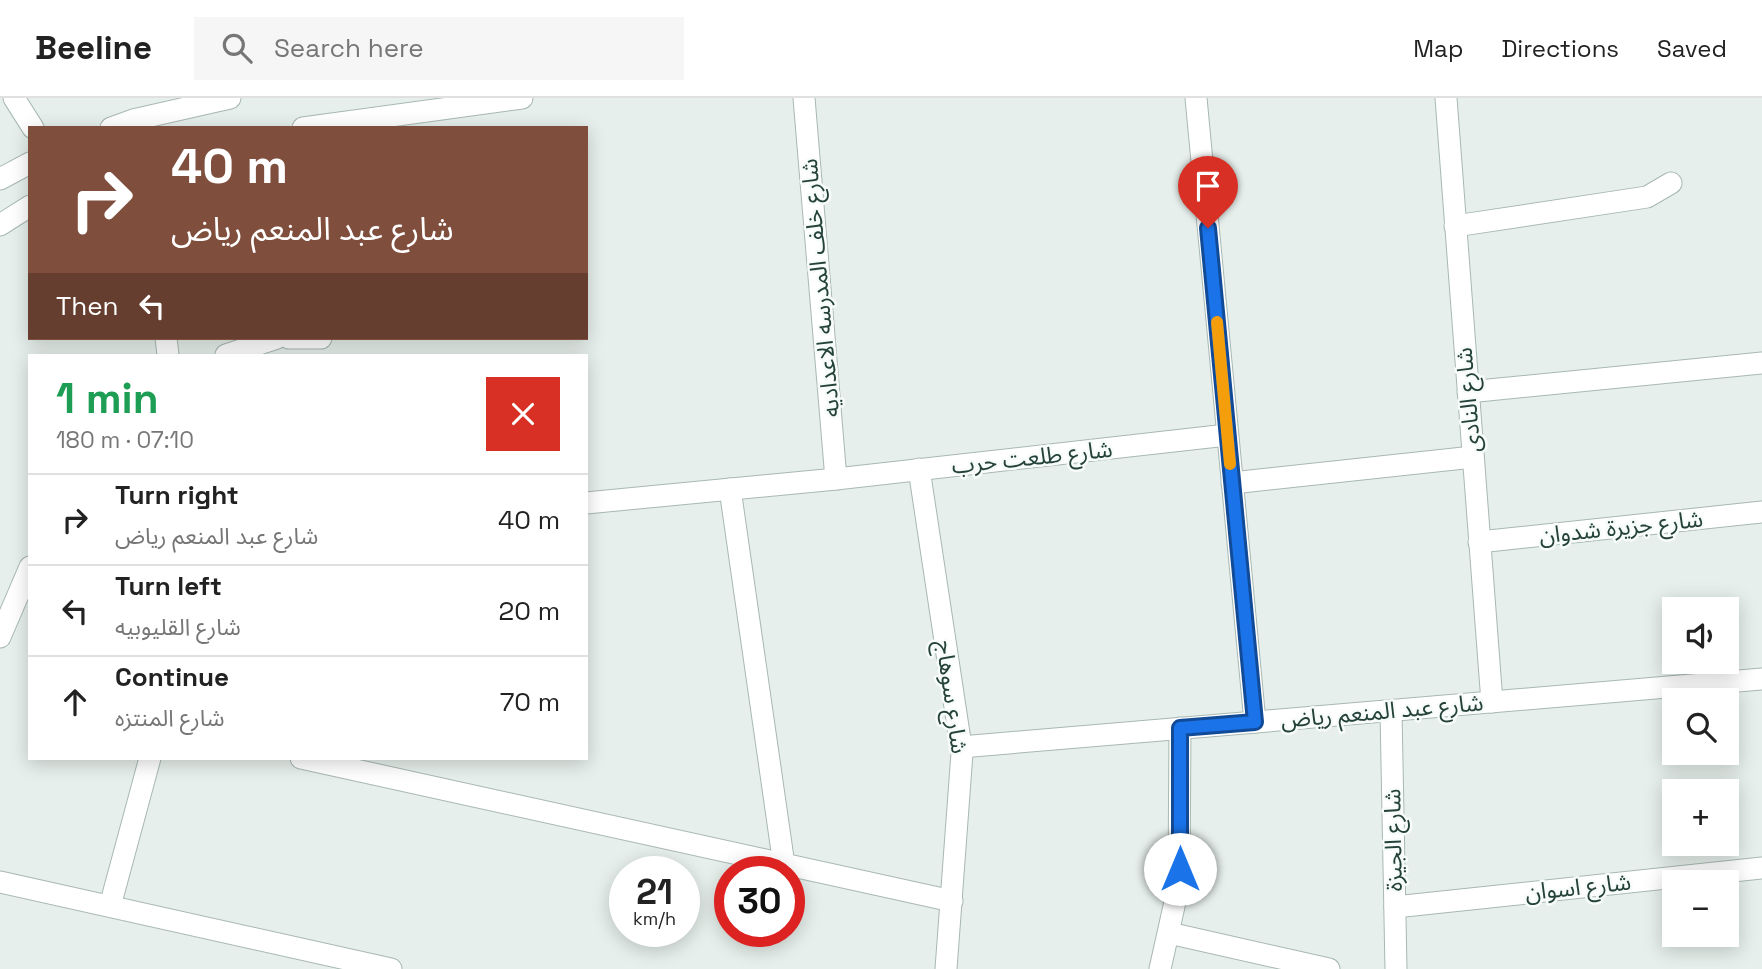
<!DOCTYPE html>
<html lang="en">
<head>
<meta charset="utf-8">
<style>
  body { margin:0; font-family:"Space Grotesk","Noto Sans Arabic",sans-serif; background:#f6f6f6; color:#222; height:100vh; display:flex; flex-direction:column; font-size:26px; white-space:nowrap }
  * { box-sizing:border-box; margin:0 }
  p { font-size:23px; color:#767676 }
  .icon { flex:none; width:38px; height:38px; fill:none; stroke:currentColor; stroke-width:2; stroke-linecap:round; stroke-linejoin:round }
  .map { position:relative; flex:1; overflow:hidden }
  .details { position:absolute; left:28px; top:256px; width:560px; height:406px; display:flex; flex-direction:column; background:#fff; border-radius:0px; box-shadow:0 4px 18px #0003 }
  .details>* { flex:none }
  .guide { position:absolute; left:28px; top:28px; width:560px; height:214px; border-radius:0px; box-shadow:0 4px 18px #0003; background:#804e3d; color:#fff; overflow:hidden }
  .tools { position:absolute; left:1662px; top:499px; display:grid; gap:14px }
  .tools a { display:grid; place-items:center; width:77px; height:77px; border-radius:0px; background:#fff; box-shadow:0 4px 18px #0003; font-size:35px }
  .speed { position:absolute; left:609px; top:758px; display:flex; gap:14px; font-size:35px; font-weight:700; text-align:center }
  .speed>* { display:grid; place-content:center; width:91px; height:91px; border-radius:50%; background:#fff; box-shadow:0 4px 18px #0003; line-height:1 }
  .speed small { font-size:18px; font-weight:400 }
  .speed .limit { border:10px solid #d22; background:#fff; color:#111 }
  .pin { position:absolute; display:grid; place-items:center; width:60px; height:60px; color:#fff; margin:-72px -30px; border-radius:50% 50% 50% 0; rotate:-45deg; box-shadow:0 0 7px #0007 }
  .pin .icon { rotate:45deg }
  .me { position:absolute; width:77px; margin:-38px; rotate:0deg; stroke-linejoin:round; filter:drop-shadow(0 0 5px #0008) }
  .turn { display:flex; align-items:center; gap:24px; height:147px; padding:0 28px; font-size:32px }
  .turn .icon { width:91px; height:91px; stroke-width:2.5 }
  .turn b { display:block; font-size:49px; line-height:60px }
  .then { display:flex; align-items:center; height:66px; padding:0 28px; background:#0003; gap:14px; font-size:26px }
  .round { display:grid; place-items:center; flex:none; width:74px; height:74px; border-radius:0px; background:#f6f6f6 }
  .summary { display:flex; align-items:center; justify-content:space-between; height:119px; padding:0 28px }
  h1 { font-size:42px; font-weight:600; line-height:52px; color:#1e9e55 }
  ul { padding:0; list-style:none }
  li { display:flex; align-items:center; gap:21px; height:91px; padding:0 28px; border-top:2px solid #e0e0e0 }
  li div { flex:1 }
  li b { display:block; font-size:26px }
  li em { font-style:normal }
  header { display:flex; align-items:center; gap:42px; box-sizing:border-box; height:98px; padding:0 35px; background:#fff; border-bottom:2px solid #e0e0e0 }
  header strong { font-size:33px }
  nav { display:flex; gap:38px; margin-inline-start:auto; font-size:24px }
  .search { width:490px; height:63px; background:#f6f6f6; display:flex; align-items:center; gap:18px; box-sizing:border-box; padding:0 24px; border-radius:0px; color:#767676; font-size:26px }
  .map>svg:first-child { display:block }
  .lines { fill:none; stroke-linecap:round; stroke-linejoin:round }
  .minor-casing { stroke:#a8b8b2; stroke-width:23 }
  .minor { stroke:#fff; stroke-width:21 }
  .route-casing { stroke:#114b97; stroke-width:18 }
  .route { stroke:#1a73e8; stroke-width:12 }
  .slow { stroke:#f59e0b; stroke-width:12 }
  .labels { text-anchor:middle; stroke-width:5; stroke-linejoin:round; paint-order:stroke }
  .street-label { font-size:23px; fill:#24423a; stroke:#f7fbf9 }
</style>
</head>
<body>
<header>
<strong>Beeline</strong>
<div class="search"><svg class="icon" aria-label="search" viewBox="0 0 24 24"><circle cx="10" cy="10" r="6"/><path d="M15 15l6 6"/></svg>Search here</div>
<nav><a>Map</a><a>Directions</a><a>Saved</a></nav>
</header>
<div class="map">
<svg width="1762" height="871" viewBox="0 0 1762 871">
  <rect width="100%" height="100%" fill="#e6efeb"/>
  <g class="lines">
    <!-- minor casing -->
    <g class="minor-casing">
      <g id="minor">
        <path d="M14,0l19,30"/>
        <path d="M804,0l32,381"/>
        <path d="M1196,0l59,624"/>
        <path d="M1446,0l46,604"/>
        <path d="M111,30l22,-8 97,-22"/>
        <path d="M303,30l219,-30"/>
        <path d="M0,81l30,-16"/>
        <path d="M0,127l30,-19"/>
        <path d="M1455,128l192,-29 24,-14"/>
        <path d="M166,240l2,17"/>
        <path d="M289,240h32"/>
        <path d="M226,257l51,-17"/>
        <path d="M1468,294l294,-29"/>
        <path d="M919,371l43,284 -16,216"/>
        <path d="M1232,385l241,-26"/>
        <path d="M730,391l54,376"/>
        <path d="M586,405l250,-24 391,-44"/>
        <path d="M1479,444l283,-30"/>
        <path d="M0,539l30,-70"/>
        <path d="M1391,613l5,258"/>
        <path d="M961,649l801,-68"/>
        <path d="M301,660l651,143"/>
        <path d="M0,784l391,87"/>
        <path d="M110,808l40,-148"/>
        <path d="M1395,809l367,-39"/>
        <path d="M1169,835l160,36"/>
        <path d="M1160,871l19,-85 1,-156"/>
      </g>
    </g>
    <!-- minor -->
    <use href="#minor" class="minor"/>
  </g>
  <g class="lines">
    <!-- route casing -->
    <g class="route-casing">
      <path id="route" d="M1180,771v-141l75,-6 -47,-494"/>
    </g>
    <!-- route -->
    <use href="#route" class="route"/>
    <!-- slow -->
    <path class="slow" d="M1217,224l13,142"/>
  </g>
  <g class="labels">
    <!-- street labels -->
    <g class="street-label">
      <text transform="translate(820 190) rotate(-95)" y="8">شارع خلف المدرسه الاعداديه</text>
      <text transform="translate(1468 302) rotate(-95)" y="8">شارع النادى</text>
      <text transform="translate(1032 359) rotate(-6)" y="8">شارع طلعت حرب</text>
      <text transform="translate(1621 429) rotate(-6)" y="8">شارع جزيرة شدوان</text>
      <text transform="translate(952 599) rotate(82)" y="8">شارع سوهاج</text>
      <text transform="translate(1382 613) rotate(-5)" y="8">شارع عبد المنعم رياض</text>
      <text transform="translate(1393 742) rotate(-91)" y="8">شارع الجيزة</text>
      <text transform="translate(1578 789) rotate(-6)" y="8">شارع اسوان</text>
    </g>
  </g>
</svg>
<div class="tools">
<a><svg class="icon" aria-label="sound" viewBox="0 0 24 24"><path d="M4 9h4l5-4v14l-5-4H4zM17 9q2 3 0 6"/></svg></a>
<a><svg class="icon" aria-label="search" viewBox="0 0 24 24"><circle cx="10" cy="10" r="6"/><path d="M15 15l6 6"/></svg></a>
<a>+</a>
<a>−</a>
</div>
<div class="speed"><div>21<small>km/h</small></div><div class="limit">30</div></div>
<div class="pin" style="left:1208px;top:130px;background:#d93025"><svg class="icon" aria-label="arrive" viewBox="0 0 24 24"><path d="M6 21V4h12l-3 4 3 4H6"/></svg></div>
<svg class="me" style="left:1180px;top:771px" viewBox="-20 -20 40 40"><circle r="19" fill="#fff"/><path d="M0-13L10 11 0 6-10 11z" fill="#1a73e8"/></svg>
<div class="guide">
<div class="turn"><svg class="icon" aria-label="right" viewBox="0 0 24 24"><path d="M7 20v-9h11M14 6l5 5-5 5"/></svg><div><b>40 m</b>شارع عبد المنعم رياض</div></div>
<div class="then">Then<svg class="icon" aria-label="left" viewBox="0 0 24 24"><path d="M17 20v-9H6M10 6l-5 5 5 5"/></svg></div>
</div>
<section class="details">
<div class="summary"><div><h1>1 min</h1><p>180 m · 07:10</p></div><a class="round" style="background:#d93025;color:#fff"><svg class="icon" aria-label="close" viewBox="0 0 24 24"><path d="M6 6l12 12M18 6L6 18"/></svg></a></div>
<ul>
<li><svg class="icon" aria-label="right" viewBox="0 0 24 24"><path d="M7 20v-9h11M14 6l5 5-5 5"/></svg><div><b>Turn right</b><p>شارع عبد المنعم رياض</p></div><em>40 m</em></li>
<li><svg class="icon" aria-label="left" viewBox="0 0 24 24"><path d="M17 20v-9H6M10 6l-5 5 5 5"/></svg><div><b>Turn left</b><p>شارع القليوبيه</p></div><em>20 m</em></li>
<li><svg class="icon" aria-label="ahead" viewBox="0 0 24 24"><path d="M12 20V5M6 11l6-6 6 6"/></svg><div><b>Continue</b><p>شارع المنتزه</p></div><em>70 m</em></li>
</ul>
</section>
</div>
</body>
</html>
